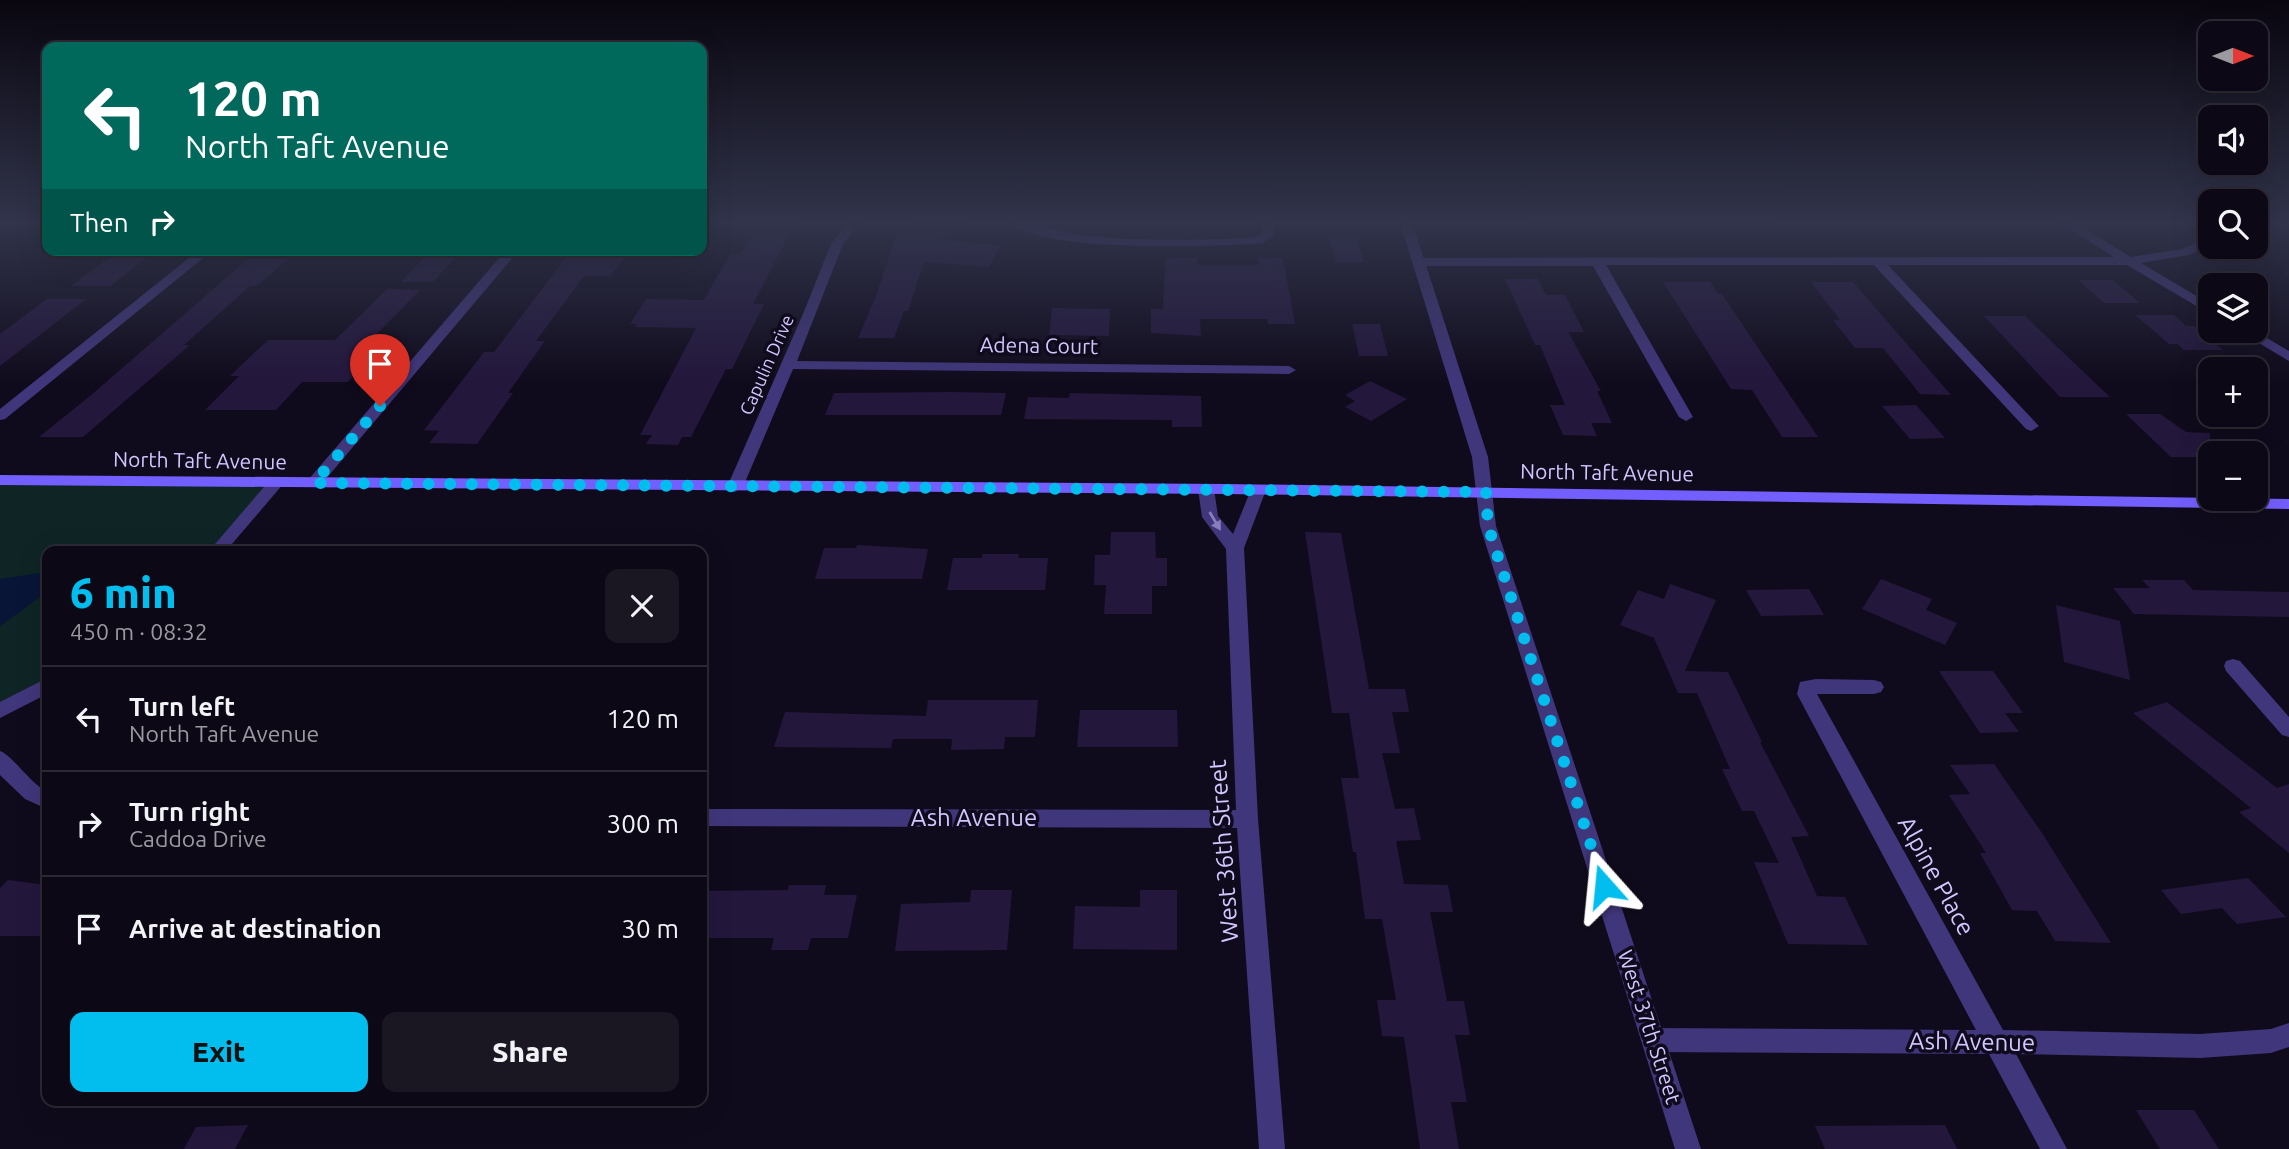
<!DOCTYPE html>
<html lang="en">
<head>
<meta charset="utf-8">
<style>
  body { margin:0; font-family:Ubuntu,sans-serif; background:#1a1622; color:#f1f3f6; height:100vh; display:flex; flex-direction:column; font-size:26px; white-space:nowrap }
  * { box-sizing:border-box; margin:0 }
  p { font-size:23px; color:#9a9aa0 }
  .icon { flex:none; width:38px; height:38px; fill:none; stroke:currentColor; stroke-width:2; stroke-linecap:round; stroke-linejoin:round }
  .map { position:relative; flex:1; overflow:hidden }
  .sheet { position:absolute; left:42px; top:546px; width:665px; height:560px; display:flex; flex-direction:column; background:#0c0815; border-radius:14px; box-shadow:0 7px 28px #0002,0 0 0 2px #2c2934 }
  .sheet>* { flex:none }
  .hud { position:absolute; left:42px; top:42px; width:665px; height:214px; border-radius:14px; box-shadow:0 7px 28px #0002,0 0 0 2px #2c2934; background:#00695c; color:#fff; overflow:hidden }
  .needle { width:46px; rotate:90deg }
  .fabs { position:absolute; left:2198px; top:21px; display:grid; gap:14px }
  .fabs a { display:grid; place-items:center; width:70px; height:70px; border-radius:14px; background:#0c0815; box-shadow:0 7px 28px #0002,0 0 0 2px #2c2934; font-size:35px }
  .pin { position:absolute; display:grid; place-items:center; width:60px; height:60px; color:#fff; margin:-72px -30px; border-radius:50% 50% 50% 0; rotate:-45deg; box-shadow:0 0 7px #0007 }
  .pin .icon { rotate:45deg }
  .me { position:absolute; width:77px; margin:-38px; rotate:342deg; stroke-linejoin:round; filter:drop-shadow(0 0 5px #0008) }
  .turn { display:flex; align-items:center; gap:24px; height:147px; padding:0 28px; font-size:32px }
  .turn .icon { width:91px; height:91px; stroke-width:2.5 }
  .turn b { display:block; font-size:49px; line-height:60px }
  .then { display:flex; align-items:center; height:66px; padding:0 28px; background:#0003; gap:14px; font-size:26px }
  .round { display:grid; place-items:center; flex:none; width:74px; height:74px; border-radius:14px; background:#1a1622 }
  .overview { display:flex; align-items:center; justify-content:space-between; height:119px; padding:0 28px }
  h1 { font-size:42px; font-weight:800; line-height:52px; color:#01beef }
  .cta { display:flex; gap:14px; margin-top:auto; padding:14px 28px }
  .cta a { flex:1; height:80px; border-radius:14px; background:#01beef; color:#111; font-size:28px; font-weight:800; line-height:80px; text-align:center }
  .cta a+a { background:#1a1622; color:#f1f3f6 }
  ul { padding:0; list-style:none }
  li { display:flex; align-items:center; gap:21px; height:105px; padding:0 28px; border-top:2px solid #2c2934 }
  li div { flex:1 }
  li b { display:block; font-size:26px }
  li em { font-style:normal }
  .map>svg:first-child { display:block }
  .green { fill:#0e2425 }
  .water { fill:#081537 }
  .building { fill:#23173c }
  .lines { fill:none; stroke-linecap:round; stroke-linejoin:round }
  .minor { fill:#40367b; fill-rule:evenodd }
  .tertiary { fill:#40367b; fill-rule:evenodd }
  .secondary { fill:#735efe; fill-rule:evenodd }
  .oneway { fill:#897ebd }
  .route { stroke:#01beef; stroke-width:12; stroke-dasharray:0 21.6 }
  .labels { text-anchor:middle; stroke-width:7; stroke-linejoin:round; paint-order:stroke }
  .far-street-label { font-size:18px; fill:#d2c6ff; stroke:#100b1c }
  .street-label { font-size:21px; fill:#d2c6ff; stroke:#100b1c }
  .near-street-label { font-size:24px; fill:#d2c6ff; stroke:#100b1c }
</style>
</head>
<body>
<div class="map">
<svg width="2289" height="1149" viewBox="0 0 2289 1149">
  <rect width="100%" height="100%" fill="#100b1c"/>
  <!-- green -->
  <path class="green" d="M0,480l276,3 -59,68h-170v134l-47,26z"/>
  <!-- water -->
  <path class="water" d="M47,572v20l-47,34v-47z"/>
  <!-- building -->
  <g class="building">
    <path d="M760,222h36l-43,82h11l-32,65h-6l-35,68h-9l-4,8 -32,-1 6,-9h-12l56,-107 -62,-1 3,-3h-7l16,-25 58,1 26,-46h10z"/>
    <path d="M908,222h61l-28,18 60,5 -12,22 -65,-5 -16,49h-4l-10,27h-36l18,-42 23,-69z"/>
    <path d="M1329,237h28l7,25h-29z"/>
    <path d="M431,250h31l-29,32h-32z"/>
    <path d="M630,250l-19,26h-27l-48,65h9l-37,52h5l-36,51 -48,-1 10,-12 -15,-1 60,-78h10l77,-101z"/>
    <path d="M110,257h38l-38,29h-39z"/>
    <path d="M1173,258h24v7h62l-1,-7h25l12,66h-27l-1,-5h-67l1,17 -50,-3v-24h12l2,-50z"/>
    <path d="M248,259h40l-31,27h-7l-66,59h6l-107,92h-44l51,-41z"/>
    <path d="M1505,279h33l8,16h19l19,37h-16l33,59h-4l15,32h-21l6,13 -34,-1 -13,-30h15l-25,-60h-5z"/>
    <path d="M2078,280h35l27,23h-36z"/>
    <path d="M1663,282h47l8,12h4l96,143h-36l-30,-47 -21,-1z"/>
    <path d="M1811,282h42l98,113 -31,-1 -37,-46h-28l-22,-28h7z"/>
    <path d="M387,289l33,1 -50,51h15l-37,41h-46l-26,28h-71l34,-34h-9l38,-36h67z"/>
    <path d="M47,299h39l-86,67v-32z"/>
    <path d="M1052,308l58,1 -1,27 -60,-1z"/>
    <path d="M2135,315h39l12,11h8l29,24h-39l-7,-6h-8z"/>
    <path d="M1984,316h41l85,81h-50z"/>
    <path d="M1352,324h28l8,32h-29z"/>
    <path d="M1370,381l37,18 -36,22 -26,-14 10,-6 -10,-6z"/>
    <path d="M952,392l54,1 -5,22h-176l9,-22z"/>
    <path d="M1070,393l131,3 1,31h-30v-7l-148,-1 4,-22 41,1z"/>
    <path d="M1916,405l29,33 -35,1 -28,-33z"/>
    <path d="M2126,414h34l26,18 24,1v24h-39z"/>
    <path d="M1111,532h44l1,26h11v28h-15v28h-48l2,-29h-12l1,-30h15z"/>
    <path d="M1305,532l36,1 28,156h36l4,23h-17l8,41h-18l13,56 19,-1 7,32 -25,1 8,43 44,1 5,27h-23l17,89h17l6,34h-15l12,67h-16l8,47h-39l-16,-112 -22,-1 -5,-36h19l-14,-81h-17l-9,-67h-3l-12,-74h18l-10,-65h-17z"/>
    <path d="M857,545l71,4 -6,30h-107l9,-31h32z"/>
    <path d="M982,554h37l-1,4h30l-3,32h-98l6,-32h29z"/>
    <path d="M1881,579l51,20 -6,11 31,13 -12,22 -83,-36z"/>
    <path d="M2142,580h42l9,10 96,2v25l-155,-3 -21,-26h37z"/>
    <path d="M1670,584l46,16 -31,71 43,1 34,70h-2l49,94 -18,1 26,59 28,1 23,48 -80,-1 -34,-82 25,1 -25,-52h-12l-20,-42h8l-33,-76h-19l-24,-55 -34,-13 18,-35 26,9z"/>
    <path d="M1809,589l15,26 -63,1 -15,-26z"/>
    <path d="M2056,605l64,16 10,59 -66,-18z"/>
    <path d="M1939,671h54l30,42h-18l14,19 -39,1z"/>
    <path d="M928,700h110l-3,37h-30l-1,12 -53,1 1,-11h-59l-2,9 -117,-1 11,-35 141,4z"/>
    <path d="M2167,702l110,86 12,-4v69l-50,-41 12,-4 -118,-95z"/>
    <path d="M1080,710h97l1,37h-101z"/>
    <path d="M1994,764l48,69 69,110 -56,-2 -18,-30 -25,-1 -32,-57h6l-37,-58 21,-1 -20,-29z"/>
    <path d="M2248,878l38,39 -49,7 -15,-16 -41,6 -20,-24z"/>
    <path d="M8,880l39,5v51h-47v-48z"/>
    <path d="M789,885h37l-2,10h33l-9,43h-37l-3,12h-37l3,-12h-72v-47l86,-1z"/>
    <path d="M971,890h41l-5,60 -112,1 6,-47 69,-2z"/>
    <path d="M1140,890h37v60l-104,-1 2,-43 65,1z"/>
    <path d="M2136,1110h58l25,39h-59z"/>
    <path d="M248,1125l-13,24h-51l12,-22z"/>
    <path d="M1945,1125l12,24h-132l-10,-23z"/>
  </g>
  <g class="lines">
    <!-- minor -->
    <g class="minor">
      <path d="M848,222h12l-17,22 -46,117 492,5 7,4 -7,4 -496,-5 -50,118 -8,5 -6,-2 -2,-3 76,-173 28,-70z"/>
      <path d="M1007,222c25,-1 49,10 75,13 52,6 121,6 174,2l6,-4 -1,-11h12l1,12 -11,9 -11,1c-50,3 -209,8 -245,-22z"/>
      <path d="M2059,222h14l58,35 51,-8 28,-12v8l-21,10 -48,8 69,41v10l-83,-49h-239l148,158 3,3 -8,5 -5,-2 -152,-164h-268l87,152 -7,4 -7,-4 -86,-151h-173l-6,-4 6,-4 694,-1z"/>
      <path d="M199,250h14l-208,169 -5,1v-11z"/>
      <path d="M506,250h13l-199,236h-12l-2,-3 2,-3z"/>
      <path d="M2239,331h16l34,20v10z"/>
      <path d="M276,478l8,5 -58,68h-17l61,-71z"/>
      <path d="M1206,484l8,5 4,27 15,18 19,-47h12l2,3 -22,58 14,271 27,330h-26l-22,-321 -535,-2v-17l534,1 -10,-261 -24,-32 -4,-28z"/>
      <path d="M2233,659l7,2 49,56v20l-7,-2 -56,-64 -2,-5 2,-5z"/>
      <path d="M47,678v16l-47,24v-16z"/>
      <path d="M1816,679l58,1 7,2 3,5 -3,5 -7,2h-57l186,336 197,4 71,-5 18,-6v24l-18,6 -71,5 -184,-4 51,95h-27l-51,-95 -336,-2 -9,-4 -3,-8 3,-8 9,-4 323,2 -179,-336 3,-12z"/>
      <path d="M0,751c12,4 29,31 47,41v17l-22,-10 -22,-21 -3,-3z"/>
    </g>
    <!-- tertiary -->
    <path class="tertiary" d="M1400,222h12l76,235 8,69 205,623h-26l-195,-623 -8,-69z"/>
    <!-- secondary -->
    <path class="secondary" d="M0,475l1226,9 1063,15v10l-1063,-15 -1226,-9z"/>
  </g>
  <!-- one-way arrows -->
  <defs><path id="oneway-solid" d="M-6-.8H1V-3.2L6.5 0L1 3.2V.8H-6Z" transform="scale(1.75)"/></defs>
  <use class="oneway" href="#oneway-solid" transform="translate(1215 521) rotate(59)"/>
  <!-- sky -->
  <linearGradient id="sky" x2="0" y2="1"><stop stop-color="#09060f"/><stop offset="0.58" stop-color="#31344b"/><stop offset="1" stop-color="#31344b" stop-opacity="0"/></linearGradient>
  <rect width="2289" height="383" fill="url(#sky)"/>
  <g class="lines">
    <!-- route -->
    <path class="route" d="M380,406l-66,77 1172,9 2,34 116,360"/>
  </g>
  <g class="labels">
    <!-- far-street labels -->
    <g class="far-street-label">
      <text transform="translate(767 365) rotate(-66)" y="6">Capulin Drive</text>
    </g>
    <!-- street labels -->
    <g class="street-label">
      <text transform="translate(1039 346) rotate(1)" y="7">Adena Court</text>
      <text transform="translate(200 461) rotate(1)" y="7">North Taft Avenue</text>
      <text transform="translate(1607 473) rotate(1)" y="7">North Taft Avenue</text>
      <text transform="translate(1649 1027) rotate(72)" y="7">West 37th Street</text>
    </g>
    <!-- near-street labels -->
    <g class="near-street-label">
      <text x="974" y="826">Ash Avenue</text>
      <text transform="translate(1224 851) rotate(-94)" y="8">West 36th Street</text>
      <text transform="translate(1936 876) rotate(61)" y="8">Alpine Place</text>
      <text transform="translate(1972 1042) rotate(1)" y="8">Ash Avenue</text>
    </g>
  </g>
</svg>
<div class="fabs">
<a><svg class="needle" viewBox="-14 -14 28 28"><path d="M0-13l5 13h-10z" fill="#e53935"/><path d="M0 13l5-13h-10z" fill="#9a9aa0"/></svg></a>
<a><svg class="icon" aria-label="sound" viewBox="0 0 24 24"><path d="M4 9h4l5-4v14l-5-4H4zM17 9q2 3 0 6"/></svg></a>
<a><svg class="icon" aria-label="search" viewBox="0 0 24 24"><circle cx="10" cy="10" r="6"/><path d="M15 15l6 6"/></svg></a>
<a><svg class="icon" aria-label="layers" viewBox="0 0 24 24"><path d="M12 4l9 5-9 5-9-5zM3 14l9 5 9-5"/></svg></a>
<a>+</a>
<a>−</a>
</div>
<div class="pin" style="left:380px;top:406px;background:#d93025"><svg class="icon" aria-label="arrive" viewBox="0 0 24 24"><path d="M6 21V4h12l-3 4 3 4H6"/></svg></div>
<svg class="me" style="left:1604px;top:886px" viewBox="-20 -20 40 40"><path d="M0-17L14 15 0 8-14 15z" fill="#01beef" stroke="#fff" stroke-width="4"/></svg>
<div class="hud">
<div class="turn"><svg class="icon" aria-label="left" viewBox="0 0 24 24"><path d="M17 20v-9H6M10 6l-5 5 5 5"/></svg><div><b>120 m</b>North Taft Avenue</div></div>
<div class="then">Then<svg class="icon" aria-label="right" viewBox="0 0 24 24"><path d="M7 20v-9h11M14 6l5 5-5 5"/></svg></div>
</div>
<section class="sheet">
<div class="overview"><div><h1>6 min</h1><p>450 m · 08:32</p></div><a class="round"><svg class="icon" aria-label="close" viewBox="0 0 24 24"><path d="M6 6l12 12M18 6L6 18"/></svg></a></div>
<ul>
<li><svg class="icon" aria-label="left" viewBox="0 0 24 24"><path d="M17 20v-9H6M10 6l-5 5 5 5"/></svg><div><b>Turn left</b><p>North Taft Avenue</p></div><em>120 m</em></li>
<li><svg class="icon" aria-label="right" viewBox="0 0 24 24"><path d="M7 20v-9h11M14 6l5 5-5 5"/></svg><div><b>Turn right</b><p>Caddoa Drive</p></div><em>300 m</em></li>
<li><svg class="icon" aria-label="arrive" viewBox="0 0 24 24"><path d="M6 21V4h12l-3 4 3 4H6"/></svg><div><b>Arrive at destination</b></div><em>30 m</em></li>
</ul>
<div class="cta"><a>Exit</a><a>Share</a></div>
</section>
</div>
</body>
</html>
